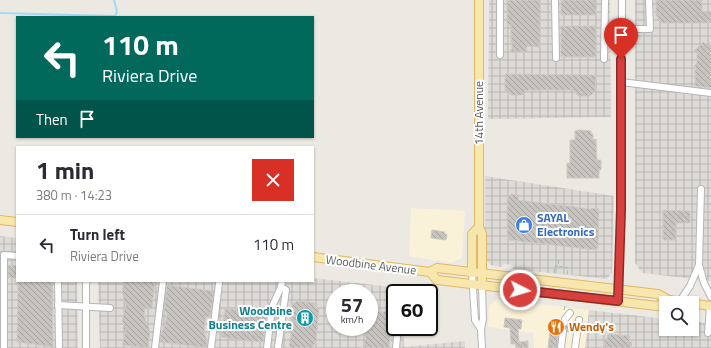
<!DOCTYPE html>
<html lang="en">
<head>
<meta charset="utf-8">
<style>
  body { margin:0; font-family:"Titillium Web",sans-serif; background:#f2f2f3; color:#2b2b33; height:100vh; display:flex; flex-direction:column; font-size:15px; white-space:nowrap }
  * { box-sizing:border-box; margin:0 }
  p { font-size:13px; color:#7c7c81 }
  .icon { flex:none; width:22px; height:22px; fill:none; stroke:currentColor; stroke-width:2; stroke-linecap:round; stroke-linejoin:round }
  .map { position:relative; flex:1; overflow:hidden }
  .side { position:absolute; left:16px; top:146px; width:298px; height:136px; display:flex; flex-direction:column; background:#fff; border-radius:0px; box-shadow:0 1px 3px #0004 }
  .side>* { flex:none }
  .hud { position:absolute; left:16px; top:16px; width:298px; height:122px; border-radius:0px; box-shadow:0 1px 3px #0004; background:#00695c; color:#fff; overflow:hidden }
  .controls { position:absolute; left:659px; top:296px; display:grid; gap:8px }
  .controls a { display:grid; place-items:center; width:40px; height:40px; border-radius:0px; background:#fff; box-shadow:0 1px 3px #0004; font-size:20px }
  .speed { position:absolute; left:326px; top:284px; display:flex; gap:8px; font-size:20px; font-weight:700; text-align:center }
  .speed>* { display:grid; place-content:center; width:52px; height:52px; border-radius:50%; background:#fff; box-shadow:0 1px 3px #0004; line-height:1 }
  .speed small { font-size:10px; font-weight:400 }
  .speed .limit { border:2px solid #111; border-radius:6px; background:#fff; color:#111 }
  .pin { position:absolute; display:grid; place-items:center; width:34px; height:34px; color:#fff; margin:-41px -17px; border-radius:50% 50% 50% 0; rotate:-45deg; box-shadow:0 0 4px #0007 }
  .pin .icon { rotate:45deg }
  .me { position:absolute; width:44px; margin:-22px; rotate:95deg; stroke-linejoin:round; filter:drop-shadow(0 0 3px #0008) }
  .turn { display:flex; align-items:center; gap:14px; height:84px; padding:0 20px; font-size:18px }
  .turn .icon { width:52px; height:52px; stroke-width:2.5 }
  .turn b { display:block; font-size:28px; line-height:34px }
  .then { display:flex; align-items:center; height:38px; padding:0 20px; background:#0003; gap:8px; font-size:15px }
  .round { display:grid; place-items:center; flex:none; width:42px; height:42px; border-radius:0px; background:#f2f2f3 }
  .head { display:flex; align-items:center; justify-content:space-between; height:68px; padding:0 20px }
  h1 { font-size:24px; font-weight:700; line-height:30px }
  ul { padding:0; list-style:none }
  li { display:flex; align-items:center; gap:12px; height:60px; padding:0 20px; border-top:1px solid #e1e1e2 }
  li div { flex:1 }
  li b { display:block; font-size:15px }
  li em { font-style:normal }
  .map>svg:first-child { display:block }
  .commercial { fill:#faf1d9 }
  .industrial { fill:url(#industrial-grid); fill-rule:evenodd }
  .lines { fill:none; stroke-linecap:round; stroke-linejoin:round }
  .stream { stroke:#a8d8f6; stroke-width:2 }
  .building { fill:url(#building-back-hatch); stroke:#d0cbc1 }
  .minor-casing { stroke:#b3b5b8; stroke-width:8 }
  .major-casing { stroke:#e3b864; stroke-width:10 }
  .path { stroke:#9cc2a4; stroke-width:1; stroke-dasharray:4 2; stroke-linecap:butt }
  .minor { stroke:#fff; stroke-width:6 }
  .major { stroke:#f7e7ad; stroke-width:8 }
  .route-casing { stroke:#8c2a28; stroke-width:10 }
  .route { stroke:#d7403d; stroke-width:7 }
  .labels { text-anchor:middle; stroke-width:4; stroke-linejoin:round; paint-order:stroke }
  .street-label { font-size:12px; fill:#5b5e62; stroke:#fff }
  .shop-label { font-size:12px; font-weight:bold; fill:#366cbe; stroke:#fff; text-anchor:start }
  .culture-label { font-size:12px; font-weight:bold; fill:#0d838f; stroke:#fff; text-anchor:end }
  .food-label { font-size:12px; font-weight:bold; fill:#c56008; stroke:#fff; text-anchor:start }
</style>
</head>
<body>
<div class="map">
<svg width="711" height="348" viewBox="0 0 711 348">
  <defs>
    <pattern id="industrial-grid" width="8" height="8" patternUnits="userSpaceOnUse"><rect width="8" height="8" fill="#dedbd7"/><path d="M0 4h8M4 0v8" fill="none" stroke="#b7b5b2"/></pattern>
    <pattern id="building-back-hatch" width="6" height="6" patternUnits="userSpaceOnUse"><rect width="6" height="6" fill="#c7c4c0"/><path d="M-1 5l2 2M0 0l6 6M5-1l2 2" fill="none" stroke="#a5a29f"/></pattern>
  </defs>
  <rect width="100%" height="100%" fill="#ece9e2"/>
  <!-- commercial -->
  <g class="commercial">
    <path d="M411,208l54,3 -3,47 -11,5 -42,-7z"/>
    <path d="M497,299l92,11 -4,38h-51l-1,-15 -45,-6 1,-21z"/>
  </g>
  <!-- industrial -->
  <g class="industrial">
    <path d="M489,0h121l1,117 -123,2z"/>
    <path d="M635,0h76v281l-69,-8 -7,-10z"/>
    <path d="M485,176l129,20 -2,77 -5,6 -94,-10 -1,-4 -8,-1 -3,3 -10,-2 -6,-6z"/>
    <path d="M0,236l17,2v43h60l1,67h-78z"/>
    <path d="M313,278l89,10v5h-7v34h8l1,20 61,-6v7h-365l-2,-67h215zM335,293h34v34h-34z"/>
    <path d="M589,310l77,9v10h26v-8l19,3v24h-126z"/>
  </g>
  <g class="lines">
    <!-- stream -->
    <path class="stream" d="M0,13l113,3h2l2,-4 -3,-12"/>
  </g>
  <!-- building -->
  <g class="building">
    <path d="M507,0h33v47l-13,-1v6h-18l3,-3v-6l-1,-1v-17l-4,-1z"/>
    <rect x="561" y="0" width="35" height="15"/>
    <path d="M656,0h46v12h9v11h-51v-2h-2v-5h-2z"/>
    <rect x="561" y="26" width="35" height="31"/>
    <path d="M703,42l3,3h5v43l-16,-2v-21l2,-2v-9l-3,-3z"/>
    <path d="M505,74l91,1 -1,16 -5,5h-12l-5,-6h-45l-6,5h-11l-6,-4z"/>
    <path d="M579,130l12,1v3h2v6l3,-1 1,21h4v10h-2v8h-32v-15h3v-23h5v-9z"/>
    <path d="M511,194l8,1 -1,5 73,9v-1l8,1 -1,39 -3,2 -85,-10 -3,-3v-39z"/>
    <path d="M663,210l27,1v12h-14v17h-13z"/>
    <path d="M432,230l13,2 -1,2h3l-1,6 -15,-2z"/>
    <path d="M8,265l9,1v12h-9z"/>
    <path d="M18,281h34l1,66 -36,-5z"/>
    <path d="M124,281h31l-3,28 -7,-1 -1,8 6,15 -2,17 -26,-3 4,-15 -3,-1 1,-6 -2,-2 4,-16 -3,-2 1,-7 -2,-2z"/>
    <path d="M167,285l47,6 -4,26h-4l-2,15 3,8v8l-47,-6 1,-10 4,-5 2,-15 -3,-1z"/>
    <path d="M297,301l18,2 -1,4 5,1 -3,35 -2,1 -1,4h-24l1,-7 -2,-1 3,-2v-5l-2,-1 3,-27z"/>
    <path d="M225,309h17l25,5 -4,28 -16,-1 -25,-4 -1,-3z"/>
    <path d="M375,309l1,2 8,1 2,-2 2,2 4,1 -1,9 2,2 -2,1 -2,23h-27l3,-3 -2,-3 2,-1 1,-7 -2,-2 3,-5h2v-17l4,1z"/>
    <path d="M505,318l17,2 -1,9h-3l1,13 9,-1v7h-12l-1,-4h-4l-1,-16 -6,-1z"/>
    <path d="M551,321l9,1 2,5 -3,3 -2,18h-9z"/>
    <path d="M569,323l5,1 1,3 5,1v2l-4,-1 -3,3h-6l-2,-5z"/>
    <path d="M608,334l22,2 -1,6h3l-1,6h-27l1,-9h2z"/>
  </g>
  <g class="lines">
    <!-- minor casing -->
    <g class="minor-casing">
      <g id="minor">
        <path d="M500,0v55"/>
        <path d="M555,0l1,58"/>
        <path d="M621,29h29l-1,-29"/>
        <path d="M604,59l1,-59"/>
        <path d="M621,82l90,11"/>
        <path d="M699,265l5,18 7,14"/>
        <path d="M472,273l3,47 6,9"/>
        <path d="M58,281l1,65"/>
        <path d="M482,286l1,33 -2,10 1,19"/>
        <path d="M618,301l3,-91 1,-210"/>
        <path d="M680,301l10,-15 9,-21 2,-76"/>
        <path d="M58,305l52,3"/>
        <path d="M564,323l1,-4 5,-6"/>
        <path d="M578,324l1,-4"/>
        <path d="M708,333l2,-27"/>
        <path d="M4,348v-93l13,1"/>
        <path d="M86,348v-64l1,-3"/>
        <path d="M155,348l8,-67"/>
        <path d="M211,348l8,-65"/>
        <path d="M267,348l5,-41 9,-20"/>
        <path d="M278,348l8,-58 -5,-3 1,-6"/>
        <path d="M396,348l2,-21"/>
        <path d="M561,348l2,-17"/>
        <path d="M575,348l2,-15"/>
      </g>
    </g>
    <!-- major casing -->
    <g class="major-casing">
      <g id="major">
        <path d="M479,0v227l3,7v52"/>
        <path d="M0,220l17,2"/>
        <path d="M313,257l117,15 7,-4 221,26 11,6 42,6"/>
        <path d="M430,272l7,8 220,26 12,-6"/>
        <path d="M472,273v-39l7,-7"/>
      </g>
    </g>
    <!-- path -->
    <g class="path">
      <path d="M559,266l9,2 -1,7"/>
      <path d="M554,273l1,-7h3l1,-8"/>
      <path d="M564,310l1,-4"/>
    </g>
    <!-- minor -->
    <use href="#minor" class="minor"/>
    <!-- major -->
    <use href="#major" class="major"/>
  </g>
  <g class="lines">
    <!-- route casing -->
    <g class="route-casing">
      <path id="route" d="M520,290l98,11 3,-91v-151"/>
    </g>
    <!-- route -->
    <use href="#route" class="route"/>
  </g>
  <!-- icons -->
  <defs>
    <g id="shop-disc" transform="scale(0.9)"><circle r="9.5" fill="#3f7fe0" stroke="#fff"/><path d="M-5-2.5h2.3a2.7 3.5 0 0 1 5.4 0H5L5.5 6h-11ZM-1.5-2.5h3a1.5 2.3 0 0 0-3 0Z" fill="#fff"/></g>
    <g id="building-disc" transform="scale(0.9)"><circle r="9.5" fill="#0f9aa8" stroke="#fff"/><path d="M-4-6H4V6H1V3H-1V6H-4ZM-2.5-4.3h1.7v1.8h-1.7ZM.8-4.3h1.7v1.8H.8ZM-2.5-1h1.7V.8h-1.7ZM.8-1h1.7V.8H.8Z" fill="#fff"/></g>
    <g id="restaurant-disc" transform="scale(0.9)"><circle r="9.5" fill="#e8710a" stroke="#fff"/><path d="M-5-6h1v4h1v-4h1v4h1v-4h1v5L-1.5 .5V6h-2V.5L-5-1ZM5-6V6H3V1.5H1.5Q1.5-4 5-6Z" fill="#fff"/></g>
  </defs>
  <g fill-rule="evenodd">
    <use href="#shop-disc" x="524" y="225"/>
    <use href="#building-disc" x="305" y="318"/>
    <use href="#restaurant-disc" x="556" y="327"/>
  </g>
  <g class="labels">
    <!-- street labels -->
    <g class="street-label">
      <text transform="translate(479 113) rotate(-90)" y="4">14th Avenue</text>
      <text transform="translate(371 265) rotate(7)" y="4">Woodbine Avenue</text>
    </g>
    <!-- shop labels -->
    <g class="shop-label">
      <text x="537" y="222">SAYAL<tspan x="537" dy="14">Electronics</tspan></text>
    </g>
    <!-- culture labels -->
    <g class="culture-label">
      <text x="292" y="315">Woodbine<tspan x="292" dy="14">Business Centre</tspan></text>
    </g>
    <!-- food labels -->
    <g class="food-label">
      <text x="569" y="331">Wendy's</text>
    </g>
  </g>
</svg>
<div class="controls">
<a><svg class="icon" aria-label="search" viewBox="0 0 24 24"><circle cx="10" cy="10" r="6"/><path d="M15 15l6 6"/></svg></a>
</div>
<div class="speed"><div>57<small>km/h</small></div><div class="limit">60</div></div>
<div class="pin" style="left:621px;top:59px;background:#d93025"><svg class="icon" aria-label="arrive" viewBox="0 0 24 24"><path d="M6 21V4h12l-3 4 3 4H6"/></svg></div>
<svg class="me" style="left:520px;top:290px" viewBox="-20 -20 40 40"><circle r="17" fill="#d7403d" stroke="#fff" stroke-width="3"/><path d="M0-11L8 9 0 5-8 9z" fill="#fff"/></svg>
<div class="hud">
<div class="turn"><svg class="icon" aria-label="left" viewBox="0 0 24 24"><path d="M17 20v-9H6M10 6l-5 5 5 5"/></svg><div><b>110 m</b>Riviera Drive</div></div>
<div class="then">Then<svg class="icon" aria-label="arrive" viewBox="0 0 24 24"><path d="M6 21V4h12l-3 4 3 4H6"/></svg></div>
</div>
<section class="side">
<div class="head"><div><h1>1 min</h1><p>380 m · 14:23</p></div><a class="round" style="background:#d93025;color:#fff"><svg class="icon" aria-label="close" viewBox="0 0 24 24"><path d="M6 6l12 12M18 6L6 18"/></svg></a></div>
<ul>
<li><svg class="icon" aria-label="left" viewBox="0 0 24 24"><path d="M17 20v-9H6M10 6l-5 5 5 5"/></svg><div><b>Turn left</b><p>Riviera Drive</p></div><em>110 m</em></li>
</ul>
</section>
</div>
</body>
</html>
